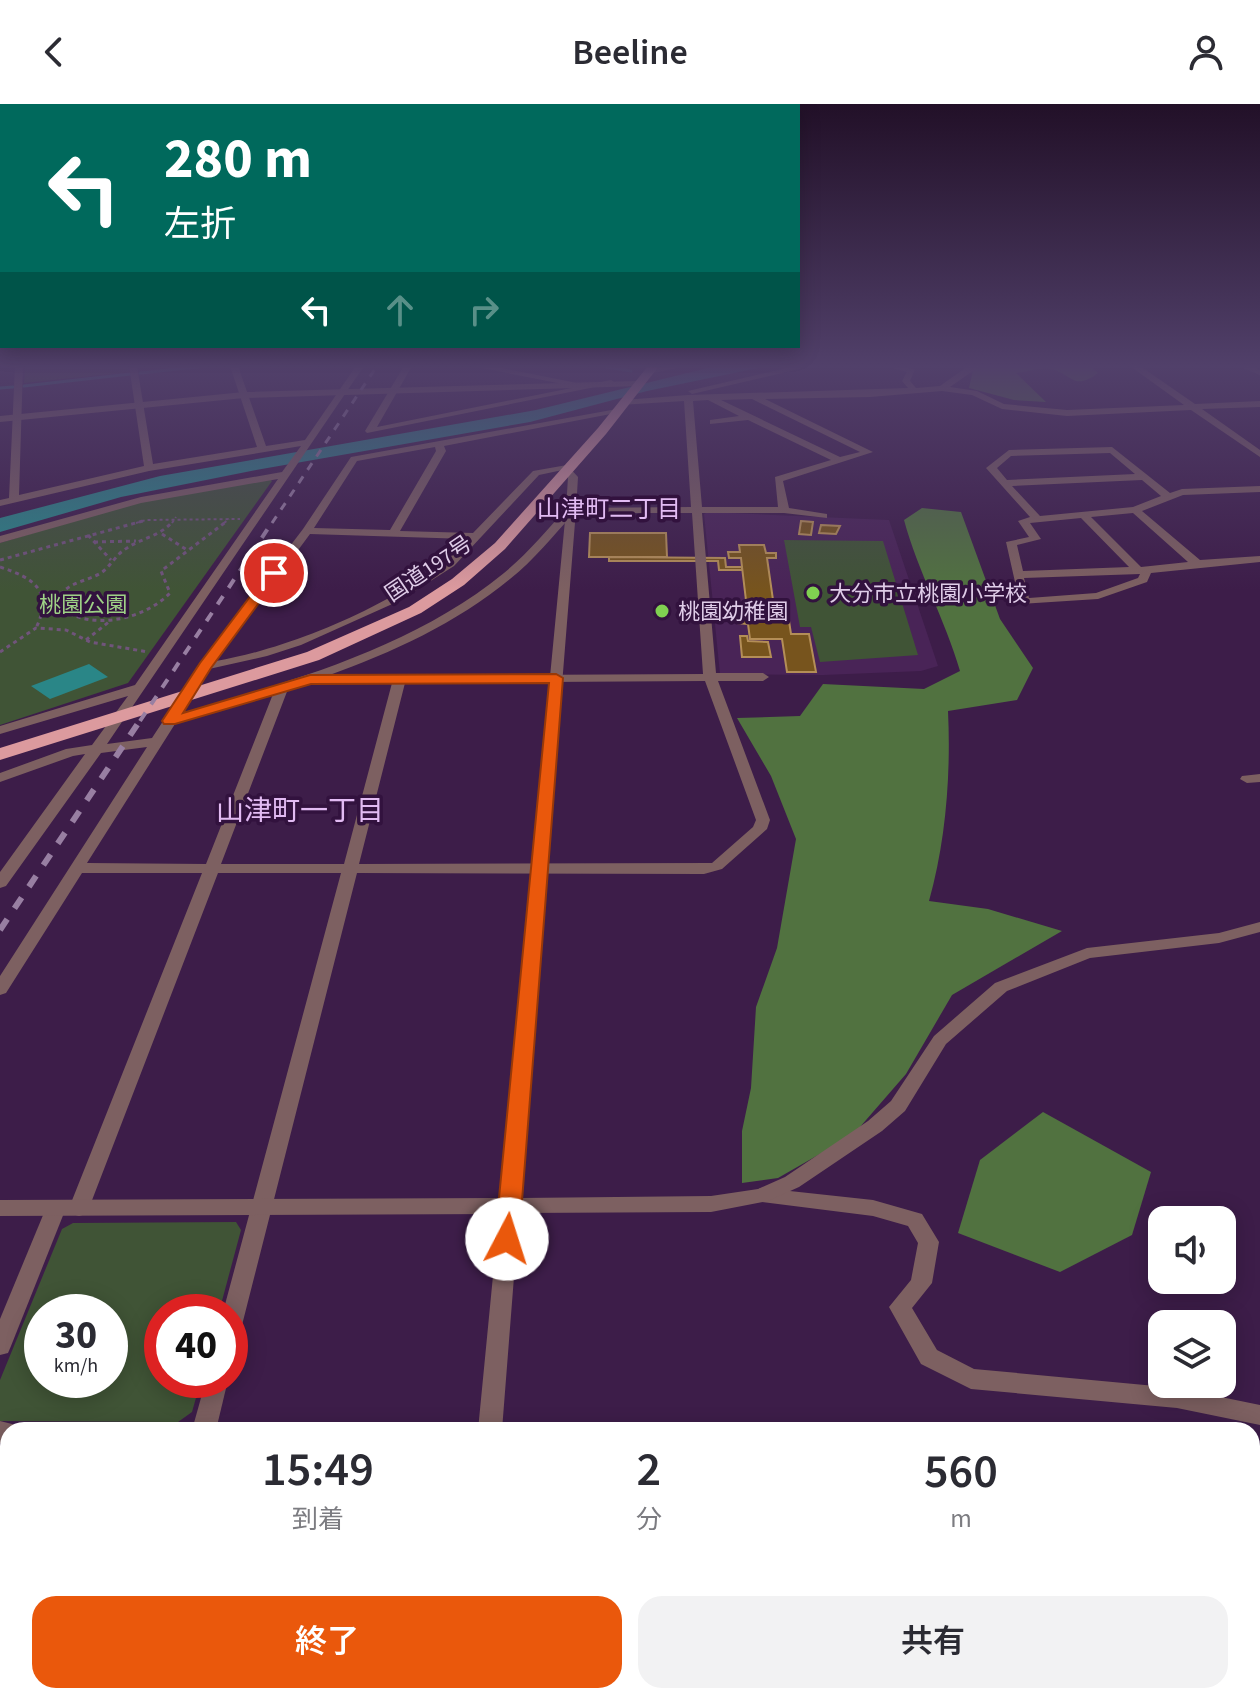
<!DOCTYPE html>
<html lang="ja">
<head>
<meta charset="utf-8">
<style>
  body { margin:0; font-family:"Source Sans 3","Noto Sans JP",sans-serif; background:#f2f2f3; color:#2b2b33; height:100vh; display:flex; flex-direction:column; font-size:30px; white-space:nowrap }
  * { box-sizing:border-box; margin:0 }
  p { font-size:26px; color:#7c7c81 }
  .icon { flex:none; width:44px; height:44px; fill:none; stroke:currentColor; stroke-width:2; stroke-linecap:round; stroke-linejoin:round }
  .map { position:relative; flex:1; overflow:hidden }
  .details { position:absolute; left:0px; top:1318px; width:1260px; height:282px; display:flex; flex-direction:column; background:#fff; border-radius:24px 24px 0 0; box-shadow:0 4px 20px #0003 }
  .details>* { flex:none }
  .hud { position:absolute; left:0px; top:0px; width:800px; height:244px; box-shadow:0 4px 20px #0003; background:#00695c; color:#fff; overflow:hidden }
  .controls { position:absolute; left:1148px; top:1102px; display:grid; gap:16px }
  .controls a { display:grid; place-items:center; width:88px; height:88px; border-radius:16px; background:#fff; box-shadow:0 4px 20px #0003; font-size:40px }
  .speed { position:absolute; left:24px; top:1190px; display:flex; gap:16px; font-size:40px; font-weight:700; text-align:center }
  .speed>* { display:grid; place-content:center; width:104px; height:104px; border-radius:50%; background:#fff; box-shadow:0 4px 20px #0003; line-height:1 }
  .speed small { font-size:20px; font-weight:400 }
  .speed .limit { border:12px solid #d22; background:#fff; color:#111 }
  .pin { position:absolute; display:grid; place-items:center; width:68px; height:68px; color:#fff; margin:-34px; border:4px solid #fff; border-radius:50%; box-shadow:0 2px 8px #0007 }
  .me { position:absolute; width:88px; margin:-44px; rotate:5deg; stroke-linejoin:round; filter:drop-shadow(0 0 6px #0008) }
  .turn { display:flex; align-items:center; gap:28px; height:168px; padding:0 32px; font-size:36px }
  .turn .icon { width:104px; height:104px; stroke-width:2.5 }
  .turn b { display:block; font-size:56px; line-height:68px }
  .lanes { display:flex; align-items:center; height:76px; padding:0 32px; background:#0003; justify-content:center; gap:40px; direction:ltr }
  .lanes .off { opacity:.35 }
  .eta { display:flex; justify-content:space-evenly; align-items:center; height:136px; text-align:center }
  .eta b { font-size:48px; font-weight:600; line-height:56px }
  .cta { display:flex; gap:16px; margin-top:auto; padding:16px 32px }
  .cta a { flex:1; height:92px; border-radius:24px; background:#ea580c; color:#fff; font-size:32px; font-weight:600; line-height:92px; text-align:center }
  .cta a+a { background:#f2f2f3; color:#2b2b33 }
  header { display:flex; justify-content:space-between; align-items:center; height:104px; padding:0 32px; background:#fff; font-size:36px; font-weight:600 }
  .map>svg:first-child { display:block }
  .built { fill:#492457 }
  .green { fill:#405436; fill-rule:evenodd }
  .forest { fill:#517240 }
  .water { fill:#2a8687 }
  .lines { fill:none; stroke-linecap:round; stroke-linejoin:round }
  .stream { stroke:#2a8687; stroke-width:3 }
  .building { fill:#77541d; stroke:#b48e57; stroke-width:2 }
  .path-far1 { stroke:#70547b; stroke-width:2; stroke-dasharray:3 3; stroke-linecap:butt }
  .path { stroke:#70547b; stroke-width:3; stroke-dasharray:4 4; stroke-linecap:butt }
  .minor { fill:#7d6061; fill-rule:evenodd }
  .tertiary { fill:#7d6061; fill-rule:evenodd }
  .trunk { fill:#dc9a9e; fill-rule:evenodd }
  .rail-far2 { stroke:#987fa2; stroke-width:3; stroke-dasharray:8 8; stroke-linecap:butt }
  .rail-far1 { stroke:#987fa2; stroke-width:4; stroke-dasharray:10 10; stroke-linecap:butt }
  .rail { stroke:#987fa2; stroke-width:6; stroke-dasharray:13 13; stroke-linecap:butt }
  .route { fill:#ea580c; stroke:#983908; stroke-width:2 }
  .poi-dot { fill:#80d051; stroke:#32123e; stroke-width:3 }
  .labels { text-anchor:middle; stroke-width:7; stroke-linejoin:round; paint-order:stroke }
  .far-street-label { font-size:22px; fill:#dfcce8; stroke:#32123e }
  .far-poi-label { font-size:22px; fill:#dfcce8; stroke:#32123e; text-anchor:start }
  .far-park-label { font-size:22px; fill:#9ed186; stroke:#32123e }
  .far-neighbourhood-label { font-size:24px; fill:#e2bbf3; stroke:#32123e }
  .neighbourhood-label { font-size:28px; fill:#e2bbf3; stroke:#32123e }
</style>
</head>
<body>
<header><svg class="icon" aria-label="back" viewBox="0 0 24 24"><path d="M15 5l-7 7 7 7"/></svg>Beeline<svg class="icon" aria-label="person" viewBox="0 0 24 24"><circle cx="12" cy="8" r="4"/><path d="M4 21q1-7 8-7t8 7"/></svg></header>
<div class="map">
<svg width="1260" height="1599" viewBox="0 0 1260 1599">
  <rect width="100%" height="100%" fill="#3d1d49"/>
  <!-- built -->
  <path class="built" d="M708,408l181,8 49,146 -17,5 -98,4 -103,-1 -16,-160z"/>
  <!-- green -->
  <g class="green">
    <path d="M25,262h103l1,6 -105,11z"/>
    <path d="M268,374l4,3 -144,202 -128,42v-182l130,-39z"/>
    <path d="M784,436l99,1 35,114 -98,7 -9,-35h-11z"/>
    <path d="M236,1118l5,8 -22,82h-57v68h39l-9,32 -14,10 -178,-1v-41l62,-151 11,-6zM42,1208h68v68h-68z"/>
  </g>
  <!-- forest -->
  <g class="forest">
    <path d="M974,262h115l9,7c-25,19 -26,0 -48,-4 -10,-2 -24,3 -34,4l30,29 -32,-2 -45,-12z"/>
    <path d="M922,404l39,4 39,107 33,49 -16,32 -69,11c3,62 -2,130 -19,190l59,8 74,22 -110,64 -46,79 -53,61 -75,43 -36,5v-52l9,-43 5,-81 21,-59 19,-109 -25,-63 -34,-58 63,-2 23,-32 101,5 36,-18c-15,-52 -42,-99 -56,-151z"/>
    <path d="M1043,1008l108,60 -19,63 -72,37 -102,-39 22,-73z"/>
    <path d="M763,1592h192l3,7h-195z"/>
  </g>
  <!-- water -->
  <g class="water">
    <path d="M716,262h52l-121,25 -117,31 -274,48 -135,27 -121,35v-14l160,-42 376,-66z"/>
    <path d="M89,560l19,13 -58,22 -19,-13z"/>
  </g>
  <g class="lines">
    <!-- stream -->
    <g class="stream">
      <path d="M601,262l30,5"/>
      <path d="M140,269l66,-7"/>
      <path d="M24,282l106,-12"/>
      <path d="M0,284l13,-1"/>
    </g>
  </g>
  <!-- building -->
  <g class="building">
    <path d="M801,417l12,1 -2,13 -12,-1z"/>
    <path d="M821,421l19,1 -4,8 -17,-1z"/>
    <path d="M590,429h76l1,24h-78z"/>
    <path d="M739,441h25l2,8h10v5h-9l9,63h13l2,13h18l7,38h-29l-5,-33h-32l-2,-15 -11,-1 -1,-6h12l-6,-50 -1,-9h-12l-1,-6h12z"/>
    <path d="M609,453l116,1 1,9h16v3h-23l-1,-9h-109z"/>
    <path d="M740,532h7l1,5 20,1 3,15h-29z"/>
  </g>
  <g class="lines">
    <!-- path-far1 -->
    <g class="path-far1">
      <path d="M136,419l10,-3 94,-1"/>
      <path d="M172,419l4,-6"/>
      <path d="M224,419l5,-4"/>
    </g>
    <!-- path -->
    <g class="path">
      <path d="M162,430l25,16"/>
      <path d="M88,431l23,25"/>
      <path d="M94,438l42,-1"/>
      <path d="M0,456l143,-39"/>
      <path d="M0,463c34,11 54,24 36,61"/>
      <path d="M56,501c31,27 87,16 114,-12l-9,-22 66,-50"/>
      <path d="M44,505l12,-4c6,-23 28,-22 45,-32 9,-6 14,-17 23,-23 16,-12 36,-13 49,-29"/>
      <path d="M86,536l24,-19"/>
      <path d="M0,548l36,-24 30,2 24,12 58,10"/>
    </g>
    <!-- minor -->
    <g class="minor">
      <path d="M15,262h8l-4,129 125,-29 -15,-100h8l16,98 104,-17 -27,-81h8l28,80 39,-6 51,-74h8l-257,378 45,-6 49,-75 102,-134 48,-72 266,-48 4,3 -177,34 2,5 -46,80 73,2 60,-62 34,-6 5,3 -33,7 -85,91 -55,35 -98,44 -34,11 -58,13 -28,44c112,-32 231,-65 323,-140 23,-19 43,-43 63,-65l124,-1 -7,-106 -64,4v-4l3,-1 65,-5 220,-7 -6,-7 5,-9 -22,-6 30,3 -5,12 6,7 24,-2 28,-20h12l-30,21 27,4 27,13 63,6 117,-5 -54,-39h10l55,38 65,-3v6l-58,2 58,41v7l-69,-47 -124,6 -65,-7 -30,-14 -30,-4 -72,6 -105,2 108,53 -90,29 6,27 38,6v4l-43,-5h-82l14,160h47l6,4 -6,4h-45l52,139 -3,9 -45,40 -18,5 -347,-1 -116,456 -3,7 -8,2v-26h-7l118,-439h-123l-129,335 -3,6 -7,2 -7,-2 -3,-6 133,-335h-120l-76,120 -6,2v-19l147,-229 -46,6 -95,133 -6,2v-16l85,-118 -12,2 -73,26v-9l66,-24 26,-4 36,-49 -128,38v-8l135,-41 143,-206 -137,24 -141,40v-7l141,-39 141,-25 19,-26 -152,25 -149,35v-6l9,-2zM752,295l108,53 -20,5 -119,-57zM708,296l31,16 -29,4v4l38,-4 83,40 -56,17 3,30h-76l-9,-106zM435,343l1,4 -46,79 -76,-2 43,-67zM574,409h118l11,161 -376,2c64,-23 130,-53 183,-97 24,-19 43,-43 64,-66zM310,430l158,5c-54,59 -174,109 -252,122zM315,576l6,4 71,-1 -48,181h-123l67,-175zM705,577l51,139 -3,7 -41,36 -353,1 46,-181zM273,590l-67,170 -119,-1 88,-139z"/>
      <path d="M404,262h8l-35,61 234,-47 4,3 -248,50 -2,-2z"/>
      <path d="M472,262h19l91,18 -4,3z"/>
      <path d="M667,262h19l-37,8 -4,-2z"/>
      <path d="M795,262h17l-120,28 -4,-3z"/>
      <path d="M1238,262h12l10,4v5z"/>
      <path d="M1112,343l58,46 12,-4 78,-3v6l-77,3 -41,16 58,49 60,-4v6l-109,11 -4,9 -49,17 -78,5 -14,-62 23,-5 -11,-16 12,-4 -44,-49 23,-18zM1110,349l25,21 -128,6 -10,-12 14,-12zM1142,376l19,16 -28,11 -93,9 -28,-30zM1133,409l55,49 -47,5 -50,-50zM1081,414l48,49 -106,4 -6,-26 24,-6 -11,-16zM1140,470l-2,4 -42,15 -67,5 -5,-20z"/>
      <path d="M1260,670v8l-13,1 -7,-4 2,-3z"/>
      <path d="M761,1084l112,12 49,14 17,28 -7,41 -20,25 25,42 37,19 203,19 83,17v20l-83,-17 -206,-19 -50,-25 -32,-57 22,-27 7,-37 -10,-17 -35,-10 -119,-15 -3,-5 3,-5z"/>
      <path d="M56,1096l7,2 3,6 -55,138 -3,7 -8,2v-36l46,-111 3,-6z"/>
      <path d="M206,1276h22l-12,50h-24z"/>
      <path d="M0,1317l16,4 3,5h-11v13h-8z"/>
      <path d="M121,1592h28l-2,7h-28z"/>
    </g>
    <!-- tertiary -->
    <g class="tertiary">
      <path d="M637,277l4,3 -1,2 -396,12 -244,24v-6l244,-24z"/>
      <path d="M567,361l11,12 -2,33 -55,688 190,-2 47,-7 27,-12 83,-56 23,-20 43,-65 61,-53 92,-35 132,-15 41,-11v10l-41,11 -129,15 -83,33 -61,53 -41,67 -23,20 -83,56 -31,14 -57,11 -192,1 -17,217h-24l21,-216 -499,2v-16l500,-2 66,-688 2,-33 -6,-9z"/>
      <path d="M453,1592h28l-1,7h-28z"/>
    </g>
    <!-- trunk -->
    <path class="trunk" d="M648,262h11l-53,68 -101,115 -41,36 -43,28 -102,47 -319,100v-12l307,-96 102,-45 43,-28 43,-36 103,-115z"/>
    <!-- rail-far2 -->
    <path class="rail-far2" d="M272,419l105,-157"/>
    <!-- rail-far1 -->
    <path class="rail-far1" d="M140,617l133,-200"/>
    <!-- rail -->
    <path class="rail" d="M0,826l141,-211"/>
  </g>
  <!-- sky -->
  <linearGradient id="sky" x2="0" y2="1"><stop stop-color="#221028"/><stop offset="0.54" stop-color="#51406a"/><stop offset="1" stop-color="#51406a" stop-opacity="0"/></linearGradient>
  <rect width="1260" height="486" fill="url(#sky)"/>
  <!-- route -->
  <path class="route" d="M274,465l7,4 -70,95 -28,45 127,-38 246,-1 7,4 -44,561 -4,7 -8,3 -8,-3 -4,-7 54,-556 -238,1 -136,40h-11l-2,-3 38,-58 70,-93z"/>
  <!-- markers -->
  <g class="poi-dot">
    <circle cx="813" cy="489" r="8"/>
    <circle cx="662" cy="507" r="8"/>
  </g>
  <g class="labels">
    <!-- far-street labels -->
    <g class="far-street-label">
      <text transform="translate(428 464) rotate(-34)" y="8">国道197号</text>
    </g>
    <!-- far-poi labels -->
    <g class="far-poi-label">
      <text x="829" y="497">大分市立桃園小学校</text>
      <text x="678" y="515">桃園幼稚園</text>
    </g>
    <!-- far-park labels -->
    <g class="far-park-label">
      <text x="83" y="508">桃園公園</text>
    </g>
    <!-- far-neighbourhood labels -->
    <g class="far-neighbourhood-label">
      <text x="609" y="413">山津町二丁目</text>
    </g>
    <!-- neighbourhood labels -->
    <g class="neighbourhood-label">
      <text x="300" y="716">山津町一丁目</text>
    </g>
  </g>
</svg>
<div class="controls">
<a><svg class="icon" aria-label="sound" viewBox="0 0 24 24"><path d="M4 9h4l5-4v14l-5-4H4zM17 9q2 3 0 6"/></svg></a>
<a><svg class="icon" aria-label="layers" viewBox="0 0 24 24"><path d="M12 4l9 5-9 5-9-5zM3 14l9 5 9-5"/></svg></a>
</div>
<div class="speed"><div>30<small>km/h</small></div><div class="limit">40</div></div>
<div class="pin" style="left:274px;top:469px;background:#d93025"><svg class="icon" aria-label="arrive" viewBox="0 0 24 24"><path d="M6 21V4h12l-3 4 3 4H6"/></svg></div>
<svg class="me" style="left:507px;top:1135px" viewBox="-20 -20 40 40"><circle r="19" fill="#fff"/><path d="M0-13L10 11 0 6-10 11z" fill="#ea580c"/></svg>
<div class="hud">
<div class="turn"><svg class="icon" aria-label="left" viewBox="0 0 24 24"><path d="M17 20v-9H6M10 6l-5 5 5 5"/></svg><div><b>280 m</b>左折</div></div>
<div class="lanes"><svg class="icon" aria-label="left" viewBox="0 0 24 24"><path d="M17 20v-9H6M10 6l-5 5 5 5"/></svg><svg class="icon off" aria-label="ahead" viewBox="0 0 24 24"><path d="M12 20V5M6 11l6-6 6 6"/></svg><svg class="icon off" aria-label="right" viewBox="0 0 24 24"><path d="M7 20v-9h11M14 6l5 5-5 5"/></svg></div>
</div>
<section class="details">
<div class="eta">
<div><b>15:49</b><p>到着</p></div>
<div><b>2</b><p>分</p></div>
<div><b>560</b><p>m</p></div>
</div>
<div class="cta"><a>終了</a><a>共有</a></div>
</section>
</div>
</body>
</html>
